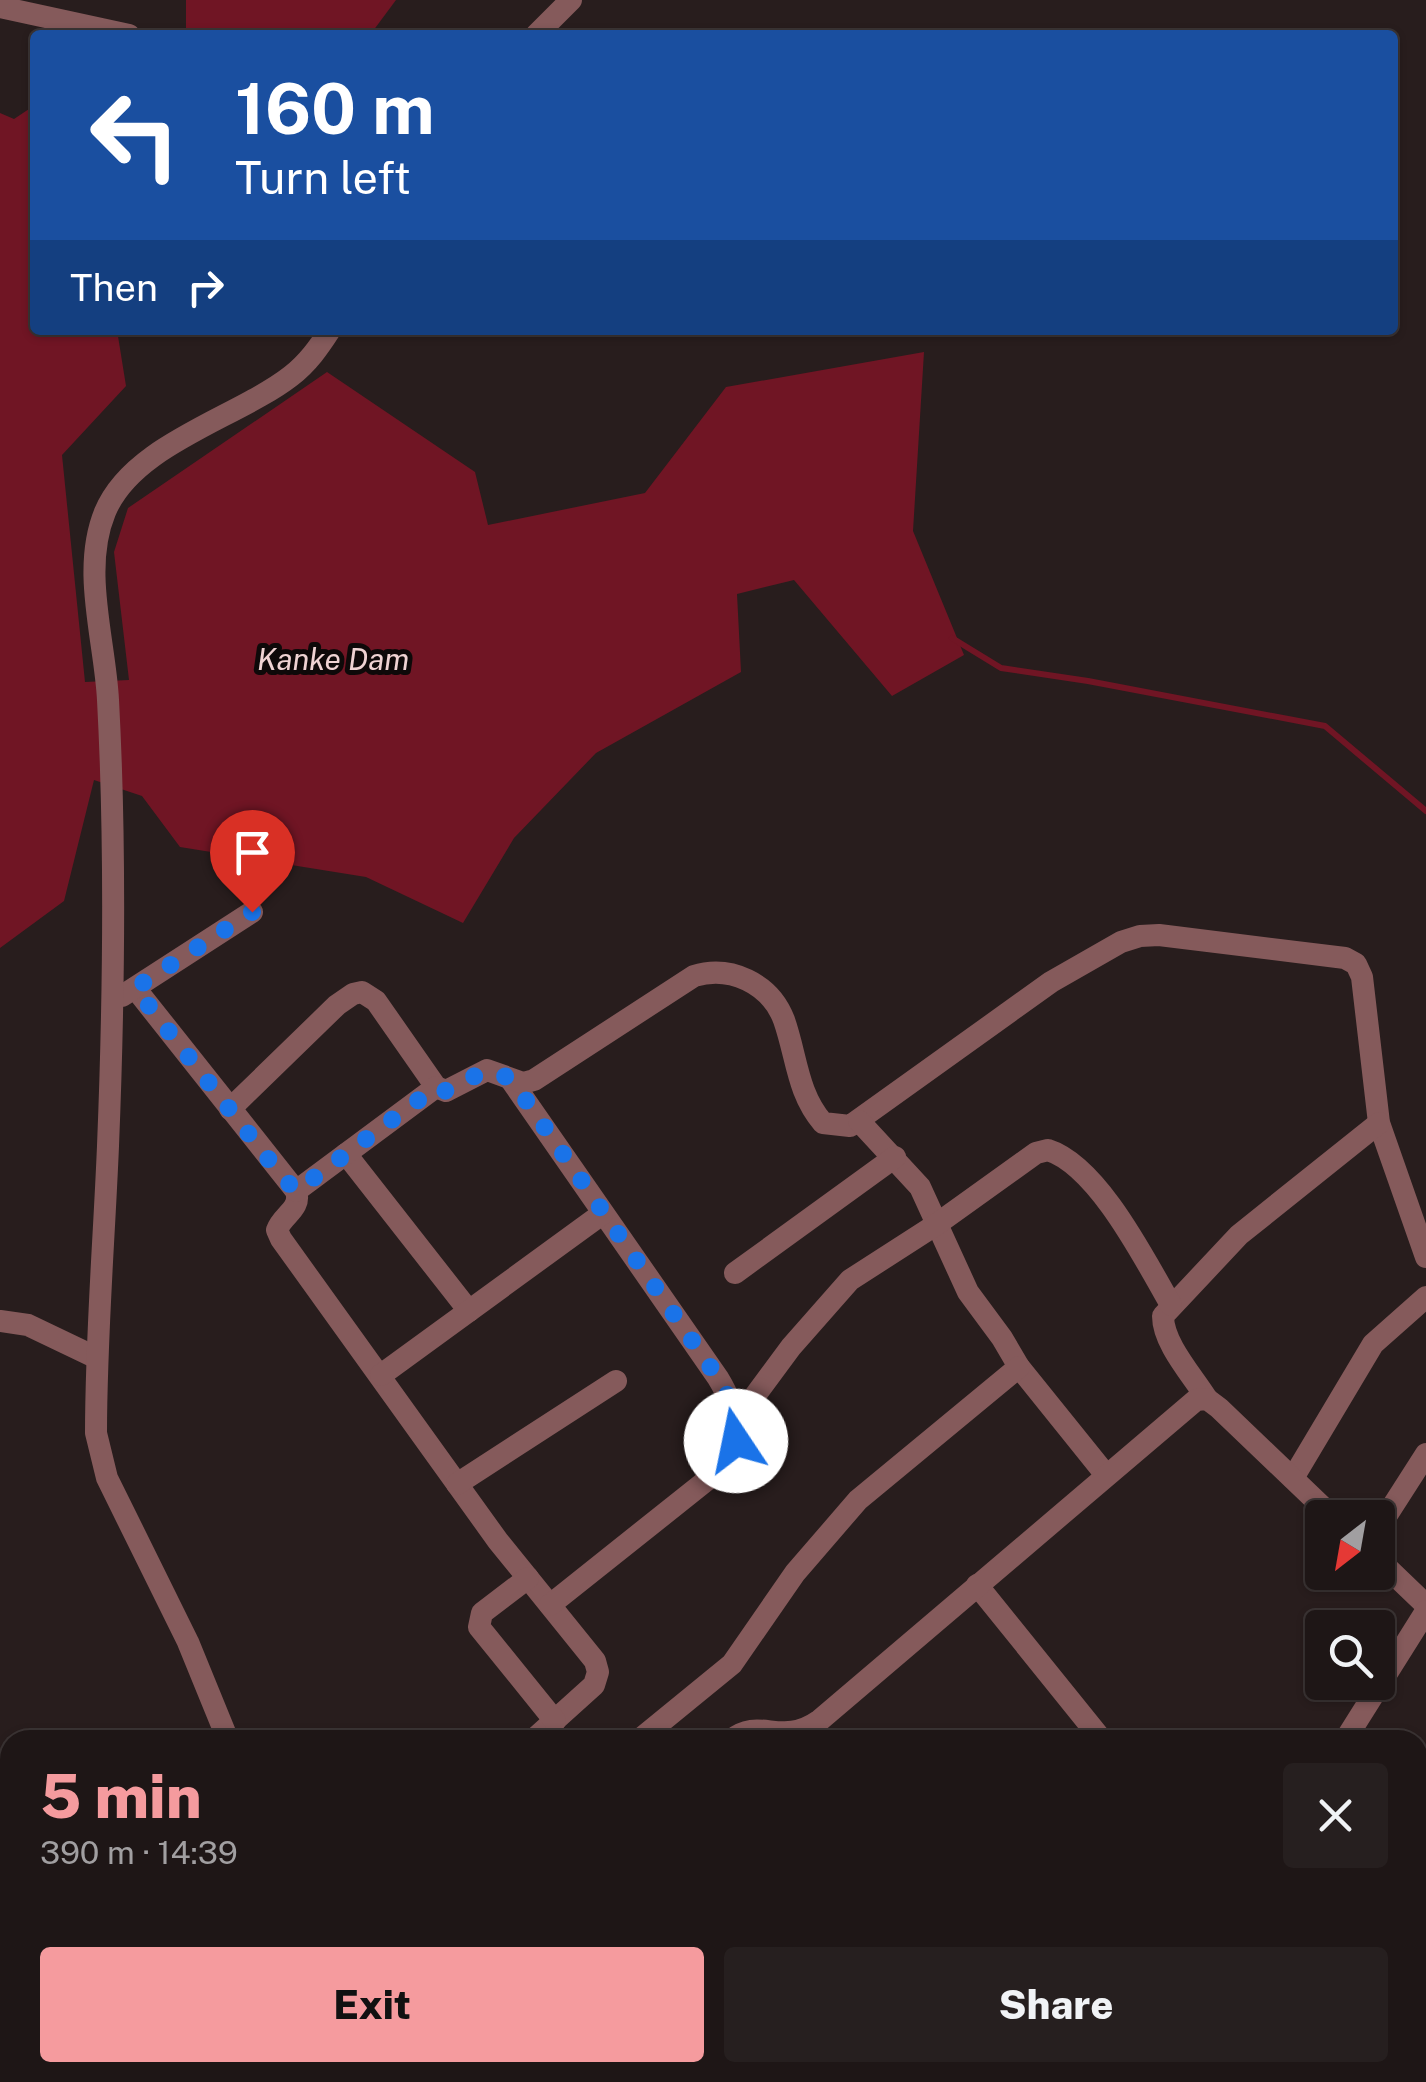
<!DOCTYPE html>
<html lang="en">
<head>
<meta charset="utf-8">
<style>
  body { margin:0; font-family:"Public Sans",sans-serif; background:#261f1f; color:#f1f3f6; height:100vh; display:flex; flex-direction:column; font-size:38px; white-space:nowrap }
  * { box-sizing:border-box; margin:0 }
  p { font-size:32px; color:#a19fa1 }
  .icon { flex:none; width:55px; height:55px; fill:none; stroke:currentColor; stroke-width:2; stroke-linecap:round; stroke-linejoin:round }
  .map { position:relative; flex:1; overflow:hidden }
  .sheet { position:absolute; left:0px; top:1730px; width:1428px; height:352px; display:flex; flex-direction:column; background:#1e1616; border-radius:30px 30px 0 0; box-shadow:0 2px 8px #0004,0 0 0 2px #3c3535 }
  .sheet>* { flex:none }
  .guide { position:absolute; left:30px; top:30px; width:1368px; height:305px; border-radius:10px; box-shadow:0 2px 8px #0004,0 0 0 2px #3c3535; background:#1a4fa0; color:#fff; overflow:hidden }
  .needle { width:65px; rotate:211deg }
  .tools { position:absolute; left:1305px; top:1500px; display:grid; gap:20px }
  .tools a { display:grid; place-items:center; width:90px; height:90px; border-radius:10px; background:#1e1616; box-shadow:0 2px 8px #0004,0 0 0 2px #3c3535; font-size:50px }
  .pin { position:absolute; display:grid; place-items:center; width:85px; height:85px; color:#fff; margin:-102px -42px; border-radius:50% 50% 50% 0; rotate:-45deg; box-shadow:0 0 10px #0007 }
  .pin .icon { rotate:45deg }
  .me { position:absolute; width:110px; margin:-55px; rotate:349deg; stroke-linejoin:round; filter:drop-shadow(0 0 8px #0008) }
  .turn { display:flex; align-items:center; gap:35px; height:210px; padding:0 40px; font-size:45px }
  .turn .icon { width:130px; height:130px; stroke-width:2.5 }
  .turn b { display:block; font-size:70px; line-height:85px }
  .then { display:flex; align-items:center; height:95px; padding:0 40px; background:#0003; gap:20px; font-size:38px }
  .round { display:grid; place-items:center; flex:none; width:105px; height:105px; border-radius:10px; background:#261f1f }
  .head { display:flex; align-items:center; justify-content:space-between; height:170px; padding:0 40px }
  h1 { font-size:60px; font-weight:800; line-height:75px; color:#f59b9e }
  .button { display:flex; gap:20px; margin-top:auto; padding:20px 40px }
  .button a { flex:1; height:115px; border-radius:10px; background:#f59b9e; color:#111; font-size:40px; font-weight:800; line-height:115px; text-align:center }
  .button a+a { background:#261f1f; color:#f1f3f6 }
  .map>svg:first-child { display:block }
  .water { fill:#701524 }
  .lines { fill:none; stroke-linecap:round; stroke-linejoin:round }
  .stream { stroke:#701524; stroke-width:6 }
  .street { stroke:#855a5b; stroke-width:22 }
  .route { stroke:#1a73e8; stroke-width:18; stroke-dasharray:0 32.4 }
  .labels { text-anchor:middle; stroke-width:10; stroke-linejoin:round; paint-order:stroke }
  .water-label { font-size:30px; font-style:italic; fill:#efd3d3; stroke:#0e0909 }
</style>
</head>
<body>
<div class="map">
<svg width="1426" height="2082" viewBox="0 0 1426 2082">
  <rect width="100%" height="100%" fill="#281d1d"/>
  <!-- water -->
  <g class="water">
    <path d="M186,0h210l-26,35h-184z"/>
    <path d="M35,105v225h82l9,56 -64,69 23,227 44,-2 -15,-128 14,-44 199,-136 148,100 13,53 157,-32 81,-106 198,-35 -11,179 51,124 -72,41 -98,-116 -57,14 4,78 -145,81 -82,85 -51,85 -97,-46 -186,-30 -38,-51 -48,-16 -30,121 -64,47v-835l14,6z"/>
  </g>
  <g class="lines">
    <!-- stream -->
    <path class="stream" d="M952,638l49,30 87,13 237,45 101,85"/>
    <!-- street -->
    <g class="street">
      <path d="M0,7l129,28"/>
      <path d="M536,35l35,-35"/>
      <path d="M135,988l161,203c6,18 -14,24 -19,39l4,9 217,302 97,120 3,11 -4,13 -61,55"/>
      <path d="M122,996l130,-84"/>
      <path d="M511,1080l207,298c20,33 27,64 -1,94l-167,133"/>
      <path d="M230,1109l107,-104 16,-11 9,-2 14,9 60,86 10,4 41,-21 36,13 11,-3 160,-104c36,-11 76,7 90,44 13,37 13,73 39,103l27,3 201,-144 70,-40 19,-6 19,-1 186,23 11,6 6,13 17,146 47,134"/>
      <path d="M859,1121l61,66 48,105 34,46 17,29 87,108"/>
      <path d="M346,1154l123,157"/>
      <path d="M296,1191l140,-104"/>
      <path d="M735,1273l160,-116"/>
      <path d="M0,1321l28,4 69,33"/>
      <path d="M381,1375l221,-161"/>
      <path d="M1207,1399c-14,-23 -44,-55 -44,-83l76,-81 140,-112"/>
      <path d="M737,1420l54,-73 59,-67 87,-56 99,-71 12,-3c50,16 97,110 123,155"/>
      <path d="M1293,1478l80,-134 53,-47"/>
      <path d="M457,1484l159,-103"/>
      <path d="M1378,1529l48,-75"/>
      <path d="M1378,1559l48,46"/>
      <path d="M528,1578l-46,35 -3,14 76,94"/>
      <path d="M977,1585l125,155"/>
      <path d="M228,1740l-40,-98 -81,-164 -11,-45c0,-96 8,-191 12,-287 6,-149 8,-298 0,-446 -3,-60 -27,-130 -3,-188 28,-68 132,-94 186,-136 17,-13 28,-29 39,-46"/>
      <path d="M639,1740l93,-76 63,-91 63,-73 161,-133"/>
      <path d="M731,1740c30,-24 49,8 89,-20l376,-320 11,-1 12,9 115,110"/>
      <path d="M1345,1740l81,-129"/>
      <path d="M1418,1827l8,-7"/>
      <path d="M1418,1960l8,-6"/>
      <path d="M319,2072l10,10"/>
      <path d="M640,2072l10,10"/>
      <path d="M1089,2072l34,10"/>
      <path d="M1185,2072l7,10"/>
      <path d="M273,2082l9,-10"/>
      <path d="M456,2082l2,-10"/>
      <path d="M993,2082l11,-10"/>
      <path d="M1246,2082l13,-10"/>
    </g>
  </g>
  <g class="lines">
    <!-- route -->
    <path class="route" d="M252,912l-117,76 145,186 16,17 140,-104 10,4c27,-12 37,-28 66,-11l206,298c13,21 19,38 18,63"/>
  </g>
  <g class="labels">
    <!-- water labels -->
    <g class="water-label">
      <text x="333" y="670">Kanke Dam</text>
    </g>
  </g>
</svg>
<div class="tools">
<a><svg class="needle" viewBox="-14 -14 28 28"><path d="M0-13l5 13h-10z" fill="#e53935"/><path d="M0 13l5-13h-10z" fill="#a19fa1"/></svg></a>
<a><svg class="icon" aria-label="search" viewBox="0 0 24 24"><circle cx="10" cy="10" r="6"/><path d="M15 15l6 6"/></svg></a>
</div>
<div class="pin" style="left:252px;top:912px;background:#d93025"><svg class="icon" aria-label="arrive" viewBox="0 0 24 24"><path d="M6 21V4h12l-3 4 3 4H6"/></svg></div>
<svg class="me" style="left:736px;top:1441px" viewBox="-20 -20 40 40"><circle r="19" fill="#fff"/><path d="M0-13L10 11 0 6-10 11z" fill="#1a73e8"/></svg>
<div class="guide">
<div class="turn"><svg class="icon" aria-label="left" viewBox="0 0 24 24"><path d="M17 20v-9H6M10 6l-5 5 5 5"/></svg><div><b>160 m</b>Turn left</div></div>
<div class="then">Then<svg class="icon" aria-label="right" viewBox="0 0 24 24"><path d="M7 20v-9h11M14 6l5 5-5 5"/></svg></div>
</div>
<section class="sheet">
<div class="head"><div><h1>5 min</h1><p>390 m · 14:39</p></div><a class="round"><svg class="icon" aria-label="close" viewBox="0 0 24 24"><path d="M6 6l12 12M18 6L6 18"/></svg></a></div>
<div class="button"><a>Exit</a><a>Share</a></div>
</section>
</div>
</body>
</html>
